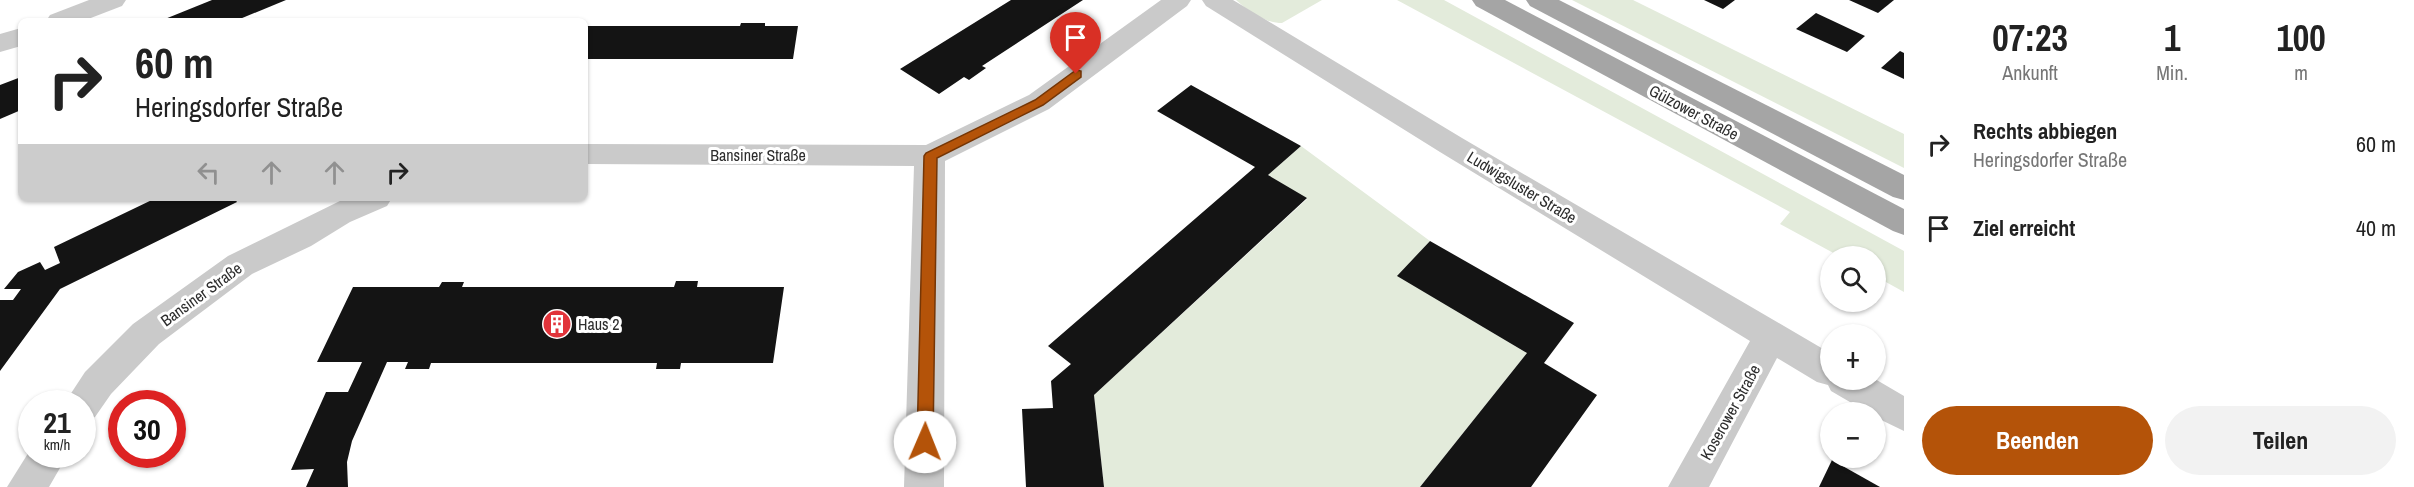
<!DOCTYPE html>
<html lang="de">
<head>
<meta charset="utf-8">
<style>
  body { margin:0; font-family:"Archivo Narrow",sans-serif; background:#f2f2f2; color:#222; height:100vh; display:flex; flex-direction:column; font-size:22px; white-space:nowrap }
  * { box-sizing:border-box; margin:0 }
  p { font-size:20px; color:#767676 }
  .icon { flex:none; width:33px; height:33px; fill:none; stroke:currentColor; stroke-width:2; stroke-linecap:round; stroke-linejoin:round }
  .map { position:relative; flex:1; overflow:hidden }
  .sheet { display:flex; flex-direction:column; background:#fff; width:510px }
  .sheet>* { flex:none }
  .guide { position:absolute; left:18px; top:18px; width:570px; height:183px; border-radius:9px; box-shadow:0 2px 4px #0004; background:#fff; color:#222; overflow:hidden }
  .tools { position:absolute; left:1820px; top:246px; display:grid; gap:12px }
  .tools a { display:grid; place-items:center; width:66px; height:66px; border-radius:50%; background:#fff; box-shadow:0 2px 4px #0004; font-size:30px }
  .speed { position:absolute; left:18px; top:390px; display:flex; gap:12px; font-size:30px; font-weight:700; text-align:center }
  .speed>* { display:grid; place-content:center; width:78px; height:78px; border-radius:50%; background:#fff; box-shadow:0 2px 4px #0004; line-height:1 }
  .speed small { font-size:15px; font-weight:400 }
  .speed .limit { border:9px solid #d22; background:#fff; color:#111 }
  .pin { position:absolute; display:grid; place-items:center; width:51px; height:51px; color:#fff; margin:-62px -26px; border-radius:50% 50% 50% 0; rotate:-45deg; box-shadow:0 0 6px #0007 }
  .pin .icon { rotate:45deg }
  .me { position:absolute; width:66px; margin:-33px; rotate:1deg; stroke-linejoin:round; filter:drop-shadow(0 0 4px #0008) }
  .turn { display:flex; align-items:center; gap:21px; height:126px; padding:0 18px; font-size:27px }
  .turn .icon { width:78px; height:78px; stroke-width:2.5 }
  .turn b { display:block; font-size:42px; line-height:51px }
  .lanes { display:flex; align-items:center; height:57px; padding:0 18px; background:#0003; justify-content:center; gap:30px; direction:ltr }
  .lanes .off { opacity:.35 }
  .eta { display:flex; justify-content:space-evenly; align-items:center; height:102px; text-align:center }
  .eta b { font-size:36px; font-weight:800; line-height:42px }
  .action { display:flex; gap:12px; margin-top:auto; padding:12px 18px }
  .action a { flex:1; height:69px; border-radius:36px; background:#b45309; color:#fff; font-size:24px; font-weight:800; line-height:69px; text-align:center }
  .action a+a { background:#f2f2f2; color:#222 }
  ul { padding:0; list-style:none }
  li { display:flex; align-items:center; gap:18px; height:84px; padding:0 18px }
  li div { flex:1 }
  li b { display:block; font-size:22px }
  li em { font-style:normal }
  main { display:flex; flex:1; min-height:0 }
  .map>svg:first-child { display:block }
  .green { fill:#e3ebdb }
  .building { fill:#141414 }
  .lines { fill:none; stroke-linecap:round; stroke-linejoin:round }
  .minor { fill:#cacaca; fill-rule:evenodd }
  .major { fill:#a5a5a5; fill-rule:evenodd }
  .route { fill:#b45309; stroke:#753606; stroke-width:1.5 }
  .labels { text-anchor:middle; stroke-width:6; stroke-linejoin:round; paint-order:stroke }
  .street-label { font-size:16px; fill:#2d2d2d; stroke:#fff }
  .poi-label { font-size:16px; fill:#2d2d2d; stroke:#fff; text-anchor:start }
</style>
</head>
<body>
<main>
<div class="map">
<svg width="1904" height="487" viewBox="0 0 1904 487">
  <rect width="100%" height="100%" fill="#fff"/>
  <!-- green -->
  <g class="green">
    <path d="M1236,0h86l-40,23c-17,0 -34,-12 -46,-23z"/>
    <path d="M1397,0h47l460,251v41l-29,-16v-20h-36l-59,-32 10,-12z"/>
    <path d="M1572,0h61l271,134v34z"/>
    <path d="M1301,146l129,95 -32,35 129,77 -107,134h-316l-10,-92 213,-196 -39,-24z"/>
  </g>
  <!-- building -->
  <g class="building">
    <path d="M212,0h74l-51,21h-75z"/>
    <path d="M1011,0h72l-101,66 4,2 -17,12 -5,-3 -25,17 -39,-25z"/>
    <path d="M1704,0h31l-12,9z"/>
    <path d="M1849,0h45l-16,13z"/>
    <path d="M1816,13l49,23 -18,16 -51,-23z"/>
    <path d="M741,23h24v3h33l-5,33h-208v-33h155z"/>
    <path d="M1900,51l4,2v26l-23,-11z"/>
    <path d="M21,77v33l-21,9v-34z"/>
    <path d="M1191,85l110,61 -33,29 39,23 -213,197 10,92h-78l-4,-78 31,-1 -2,-27 20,-17 -23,-18 207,-179 -98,-56z"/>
    <path d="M156,198h78l3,4 -177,87 -60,82v-71h13l8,-11h-17l14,-17 22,-10 5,8 15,-7 -6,-16z"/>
    <path d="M1430,241l144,82 -30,40 53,32 -66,92h-111l107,-134 -130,-77z"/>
    <path d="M676,281h22l-1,6h87l-11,76h-92l-1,6h-24l1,-6h-226l-2,6h-24l3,-7h-21l-35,79 -5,21 1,25h-42l8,-18 -23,1 35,-78h22l14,-30h-45l36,-75h86l3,-5h22l-2,5h212z"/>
    <path d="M1832,460l48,27h-61z"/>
  </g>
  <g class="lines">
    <!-- minor -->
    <g class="minor">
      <path d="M89,0h37l-4,6 -39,15h-37l4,-6z"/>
      <path d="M1161,0h30l-4,6 -138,103 -104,52 -1,326h-40l10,-321 -329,-2v-20l341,1 103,-50z"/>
      <path d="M1202,0h31l229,138 368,215v27l45,-1 29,17v35l-29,-14v-5h-8l-36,-21 -3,-6 -11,-3 -40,-24 -68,129h-41l82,-146 -310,-189 -234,-146z"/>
      <path d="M21,28v18l-21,6v-18z"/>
      <path d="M346,198h46l-5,8 -37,16 -39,24 -59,28 -93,70 -48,50 -16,23 -13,5v-18h-18l21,-32 48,-48 95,-68z"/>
      <path d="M32,447v7h36l-19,33h-42z"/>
    </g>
    <!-- major -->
    <g class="major">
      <path d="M1472,0h33l399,209v26l-11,-4 -417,-225z"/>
      <path d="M1526,0h33l345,175v25l-11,-3 -363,-191z"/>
    </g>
  </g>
  <!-- route -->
  <path class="route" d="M1076,70l5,1v6l-38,28 -106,53 -4,284 -2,5 -6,2 -6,-2 -2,-5 7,-286 2,-3 109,-53z"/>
  <!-- icons -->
  <defs>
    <g id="building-disc" transform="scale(1.5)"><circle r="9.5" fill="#e1333a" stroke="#fff"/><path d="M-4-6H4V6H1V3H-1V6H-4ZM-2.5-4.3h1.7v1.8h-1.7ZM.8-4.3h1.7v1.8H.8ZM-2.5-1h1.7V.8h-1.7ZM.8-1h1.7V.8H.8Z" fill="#fff"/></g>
  </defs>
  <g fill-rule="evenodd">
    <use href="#building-disc" x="557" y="324"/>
  </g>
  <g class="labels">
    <!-- street labels -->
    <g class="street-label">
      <text transform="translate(1694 112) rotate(28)" y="6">Gülzower Straße</text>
      <text x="758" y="161">Bansiner Straße</text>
      <text transform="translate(1522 187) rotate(31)" y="6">Ludwigsluster Straße</text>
      <text transform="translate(201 294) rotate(-36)" y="6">Bansiner Straße</text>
      <text transform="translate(1730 412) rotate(-61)" y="6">Koserower Straße</text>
    </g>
    <!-- poi labels -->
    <g class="poi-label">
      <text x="578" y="330">Haus 2</text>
    </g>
  </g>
</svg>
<div class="tools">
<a><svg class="icon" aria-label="search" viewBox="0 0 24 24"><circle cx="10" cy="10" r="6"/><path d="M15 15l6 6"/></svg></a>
<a>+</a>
<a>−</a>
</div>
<div class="speed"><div>21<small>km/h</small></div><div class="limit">30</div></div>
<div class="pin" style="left:1076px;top:74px;background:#d93025"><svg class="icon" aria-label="arrive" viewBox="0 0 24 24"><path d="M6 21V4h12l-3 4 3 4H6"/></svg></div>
<svg class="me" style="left:925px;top:442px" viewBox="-20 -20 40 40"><circle r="19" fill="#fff"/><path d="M0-13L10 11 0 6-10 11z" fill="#b45309"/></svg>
<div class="guide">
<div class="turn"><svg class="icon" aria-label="right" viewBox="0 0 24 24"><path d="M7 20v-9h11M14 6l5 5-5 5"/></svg><div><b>60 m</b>Heringsdorfer Straße</div></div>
<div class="lanes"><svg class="icon off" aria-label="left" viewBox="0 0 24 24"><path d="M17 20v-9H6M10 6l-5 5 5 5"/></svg><svg class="icon off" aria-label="ahead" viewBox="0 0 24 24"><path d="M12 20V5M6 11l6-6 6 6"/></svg><svg class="icon off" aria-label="ahead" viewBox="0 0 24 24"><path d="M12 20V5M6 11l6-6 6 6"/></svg><svg class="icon" aria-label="right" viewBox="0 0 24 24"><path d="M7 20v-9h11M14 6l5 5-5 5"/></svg></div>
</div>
</div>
<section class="sheet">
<div class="eta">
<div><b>07:23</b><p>Ankunft</p></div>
<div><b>1</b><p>Min.</p></div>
<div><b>100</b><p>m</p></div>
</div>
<ul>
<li><svg class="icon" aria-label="right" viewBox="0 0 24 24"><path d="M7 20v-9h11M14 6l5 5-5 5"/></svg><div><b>Rechts abbiegen</b><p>Heringsdorfer Straße</p></div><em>60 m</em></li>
<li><svg class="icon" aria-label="arrive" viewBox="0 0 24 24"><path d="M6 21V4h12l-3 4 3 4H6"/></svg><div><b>Ziel erreicht</b></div><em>40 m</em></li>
</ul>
<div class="action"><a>Beenden</a><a>Teilen</a></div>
</section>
</main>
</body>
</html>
